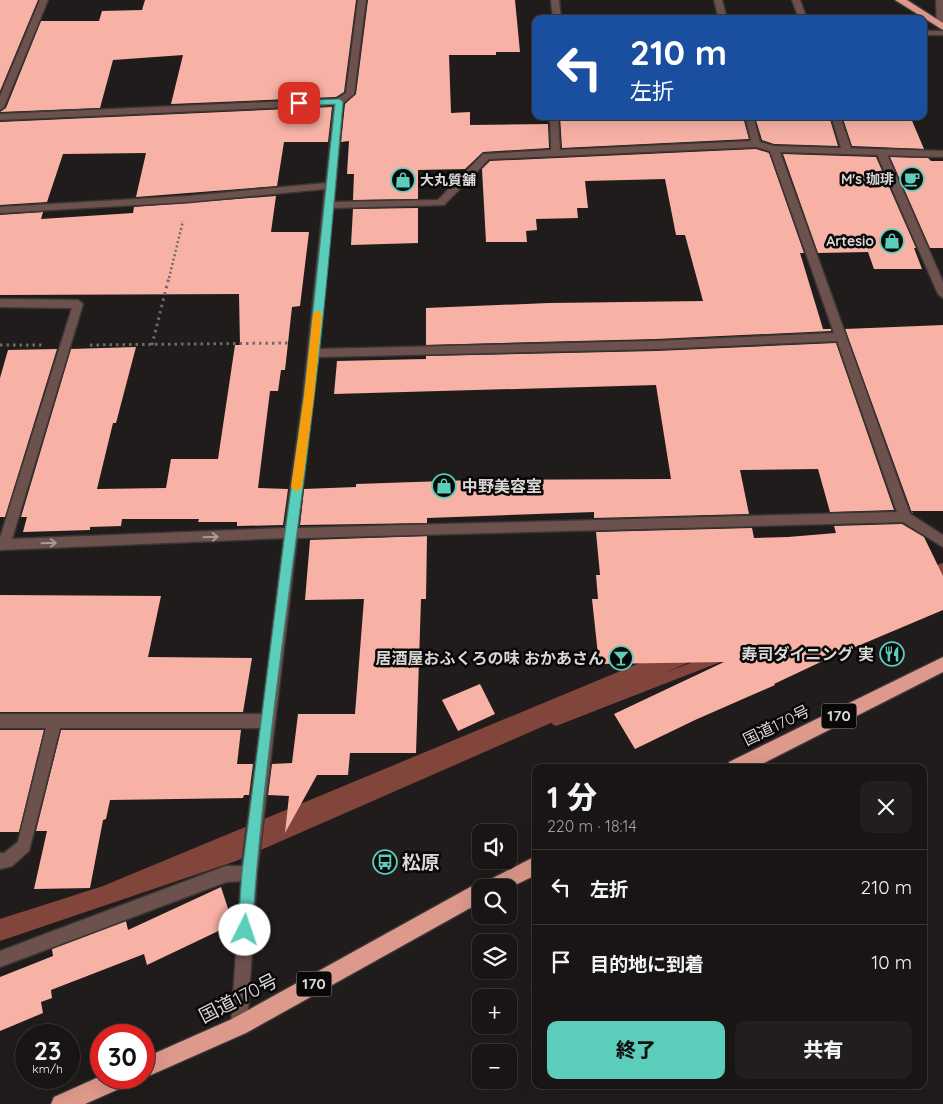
<!DOCTYPE html>
<html lang="ja">
<head>
<meta charset="utf-8">
<style>
  body { margin:0; font-family:Quicksand,"Noto Sans JP",sans-serif; background:#221e1e; color:#f1f3f6; height:100vh; display:flex; flex-direction:column; font-size:19px; white-space:nowrap }
  * { box-sizing:border-box; margin:0 }
  p { font-size:16px; color:#9f9fa0 }
  .icon { flex:none; width:28px; height:28px; fill:none; stroke:currentColor; stroke-width:2; stroke-linecap:round; stroke-linejoin:round }
  .map { position:relative; flex:1; overflow:hidden }
  .drawer { position:absolute; left:532px; top:764px; width:395px; height:325px; display:flex; flex-direction:column; background:#191515; border-radius:10px; box-shadow:0 5px 20px #0002,0 0 0 1px #373434 }
  .drawer>* { flex:none }
  .guide { position:absolute; left:532px; top:15px; width:395px; height:105px; border-radius:10px; box-shadow:0 5px 20px #0002,0 0 0 1px #373434; background:#1a4fa0; color:#fff; overflow:hidden }
  .tools { position:absolute; left:472px; top:824px; display:grid; gap:10px }
  .tools a { display:grid; place-items:center; width:45px; height:45px; border-radius:10px; background:#191515; box-shadow:0 5px 20px #0002,0 0 0 1px #373434; font-size:25px }
  .speed { position:absolute; left:15px; top:1024px; display:flex; gap:10px; font-size:25px; font-weight:700; text-align:center }
  .speed>* { display:grid; place-content:center; width:65px; height:65px; border-radius:50%; background:#191515; box-shadow:0 5px 20px #0002,0 0 0 1px #373434; line-height:1 }
  .speed small { font-size:12px; font-weight:400 }
  .speed .limit { border:8px solid #d22; background:#fff; color:#111 }
  .pin { position:absolute; display:grid; place-items:center; width:42px; height:42px; color:#fff; margin:-21px; border-radius:10px; box-shadow:0 2px 8px #0006 }
  .me { position:absolute; width:55px; margin:-28px; rotate:4deg; stroke-linejoin:round; filter:drop-shadow(0 0 4px #0008) }
  .turn { display:flex; align-items:center; gap:18px; height:105px; padding:0 15px; font-size:22px }
  .turn .icon { width:65px; height:65px; stroke-width:2.5 }
  .turn b { display:block; font-size:35px; line-height:42px }
  .round { display:grid; place-items:center; flex:none; width:52px; height:52px; border-radius:10px; background:#221e1e }
  .headline { display:flex; align-items:center; justify-content:space-between; height:85px; padding:0 15px }
  h1 { font-size:30px; font-weight:800; line-height:38px }
  .action { display:flex; gap:10px; margin-top:auto; padding:10px 15px }
  .action a { flex:1; height:58px; border-radius:10px; background:#5bcebb; color:#111; font-size:20px; font-weight:800; line-height:58px; text-align:center }
  .action a+a { background:#221e1e; color:#f1f3f6 }
  ul { padding:0; list-style:none }
  li { display:flex; align-items:center; gap:15px; height:75px; padding:0 15px; border-top:1px solid #373434 }
  li div { flex:1 }
  li b { display:block; font-size:19px }
  li em { font-style:normal }
  .map>svg:first-child { display:block }
  .water { fill:#81453b }
  .lines { fill:none; stroke-linecap:round; stroke-linejoin:round }
  .stream { fill:#81453b; fill-rule:evenodd }
  .building { fill:#f8b2a5 }
  .lane-casing { stroke:#3b3636; stroke-width:3 }
  .street-casing { stroke:#3b3636; stroke-width:3 }
  .highway-casing { stroke:#3b3636; stroke-width:3 }
  .path-far1 { stroke:#6e6a6a; stroke-width:2.5; stroke-dasharray:2 2.5; stroke-linecap:butt }
  .path { stroke:#6e6a6a; stroke-width:3; stroke-dasharray:2.5 4; stroke-linecap:butt }
  .lane { fill:#6d514c; fill-rule:evenodd }
  .street { fill:#6d514c; fill-rule:evenodd }
  .highway { fill:#dd998c; fill-rule:evenodd }
  .oneway { stroke:#a99b98 }
  .route { fill:#5bcebb; stroke:#3b867a }
  .slow { fill:#f59e0b }
  .labels { text-anchor:middle; stroke-width:5; stroke-linejoin:round; paint-order:stroke }
  .far-poi-label { font-size:14px; font-weight:bold; fill:#dad7d7; stroke:#090707; text-anchor:end }
  .shield { fill:#090707; stroke:#9b9999; stroke-width:1 }
  .shield-label { font-size:15px; font-weight:bold; fill:#dad7d7 }
  .poi-label { font-size:16px; font-weight:bold; fill:#dad7d7; stroke:#090707; text-anchor:end }
  .street-label { font-size:16px; fill:#dad7d7; stroke:#090707 }
  .near-poi-label { font-size:19px; font-weight:bold; fill:#dad7d7; stroke:#090707; text-anchor:start }
  .near-street-label { font-size:19px; fill:#dad7d7; stroke:#090707 }
</style>
</head>
<body>
<div class="map">
<svg width="943" height="1104" viewBox="0 0 943 1104">
  <rect width="100%" height="100%" fill="#211c1c"/>
  <!-- water -->
  <path class="water" d="M943,563v19l-251,79 -456,200 -236,80v-22l103,-33 575,-239z"/>
  <g class="lines">
    <!-- stream -->
    <path class="stream" d="M719,652l4,1 2,4 -2,4 -167,65 -4,-2 -2,-4 2,-4z"/>
  </g>
  <!-- building -->
  <g class="building">
    <path d="M0,0h38l-38,91z"/>
    <path d="M145,0h211l-12,92 -8,5 -165,7 12,-49 -70,5 -13,48 -100,4 6,-4 35,-87h58l3,-10 40,-1z"/>
    <path d="M368,0h147l5,52h-24v3h-47l2,58 19,-1v13l78,-1 1,24 -66,4 -18,17 -47,1v29l-65,1 1,-26h-7l2,-33 -8,1 4,-38 11,-10z"/>
    <path d="M332,107l-4,35h-44l-7,44 -141,11 10,-44 -83,1 -16,48 -47,3v-83z"/>
    <path d="M560,116l183,1 6,22 -187,9z"/>
    <path d="M762,116h67l9,30 -64,-2 -12,-4 -7,-23z"/>
    <path d="M842,116h68l14,33 -72,-3z"/>
    <path d="M756,149l13,4 35,100h-4l23,76h8v2l-175,8 -230,6v-37l123,-5 154,-2 -18,-66h-9l-11,-56 -80,2 3,27h-11l1,10 -42,1 1,11 -11,1 1,11h-41l-4,-73 8,-8z"/>
    <path d="M783,154l93,3 40,91h-2l8,21h-48l-6,-17 -50,1z"/>
    <path d="M890,157l38,1 3,3h12v87h-13z"/>
    <path d="M276,196l-5,36h38l-9,74 -8,1 -7,63h-4l-3,21h-8l-12,97 30,1 -5,36 -46,1v-4h-39l1,-3h-77l-1,7 -31,1v3l-67,2 4,-15h-6l50,-168 65,-2 -20,76h-3l-16,66 69,-1 5,-29h47l17,-114h5l-1,-51 -239,1v-80l43,-3 -2,7 92,-6 1,-6z"/>
    <path d="M418,208v35l-67,2 2,-36z"/>
    <path d="M943,325v186h-32l2,2h-1l-67,-184z"/>
    <path d="M836,343l58,167 -64,2 -12,-43 -78,1 9,44 -155,4v-6l-167,6v5l-127,2 4,-36 52,-2v-3l118,-4 197,-1 -15,-94 -322,9 3,-33 89,-2v-3l230,-5z"/>
    <path d="M57,349l-52,168h-5v-139l8,-28z"/>
    <path d="M902,524l22,13 19,39v34l-116,49 -53,25 1,1 -80,35 -60,29 -21,-35 110,-52 -125,2 -7,-65h6l-2,-24h4l-4,-43 156,-4 2,10 34,-1 48,-4 -2,-7z"/>
    <path d="M427,536l-1,63h-5l-5,154h-66l-2,22h-31l-32,58 4,-37 -21,-1 4,-31 20,-1 6,-49h57l9,-115 -59,1 5,-60z"/>
    <path d="M0,595l161,1 -13,61 104,1 -9,54h-243z"/>
    <path d="M480,684l15,30 -37,17 -16,-31z"/>
    <path d="M0,730h44l-25,102h-19z"/>
    <path d="M61,730h180l-4,34h16l-4,31h-5l-1,3 -133,2 -4,19 -3,1 -13,68 -56,1 13,-58h-11z"/>
    <path d="M221,887l12,37 -86,41 -3,-11 -93,36 1,8 -11,4 2,11 -43,18v-54l53,-21 -1,-7 74,-28 2,9z"/>
  </g>
  <g class="lines">
    <!-- lane casing -->
    <g class="lane-casing">
      <g id="lane">
        <path d="M551,0h8l2,19h-8z"/>
        <path d="M792,0h8l7,19h-8z"/>
        <path d="M831,116h9l12,35 -2,2h-6l-2,-2z"/>
        <path d="M881,149l5,3 57,130v16l-5,-4 -62,-142z"/>
      </g>
    </g>
    <!-- street casing -->
    <g class="street-casing">
      <g id="street">
        <path d="M40,0h8l-44,107 -4,3v-14z"/>
        <path d="M358,0h8l-12,94 -11,9 -9,99 104,-2 45,-46 68,-4 -1,-34h8l2,34 191,-9 -6,-25h8l7,26 14,4 169,5v6l-163,-5 130,362 33,21v12l-40,-25 -606,16 -40,335 -10,153 -2,6 -6,2 -6,-2 -2,-6 10,-145 -15,1 -226,85v-16l226,-85h16l18,-138h-200l-31,123 -17,15 -12,3v-16h4l14,-11 28,-114h-46v-14h262l22,-176 -284,12v-12l72,-230 -72,-1v-8l78,1 5,4 -71,235 273,-11 18,-132 22,-207 -137,13 -188,11v-6l188,-11 138,-13 8,-78 -334,15v-6l337,-15 9,-6zM756,147l14,4 64,182 -178,8 -337,8 14,-141 111,-3 45,-46zM837,341l60,171 -599,16 20,-171 338,-8z"/>
        <path d="M714,0h8l5,19h-8z"/>
        <path d="M936,0h7v27h-2l-4,-2z"/>
        <rect x="924" y="31" width="19" height="4"/>
      </g>
    </g>
    <!-- highway casing -->
    <g class="highway-casing">
      <g id="highway">
        <path d="M895,0h12l36,23v7z"/>
        <path d="M943,657v15l-189,96h-27l2,-6z"/>
        <path d="M536,856v19l-27,13h-28v14l-235,131 -95,42 -7,3h-1l1,-20 88,-39 242,-134 9,-2z"/>
        <path d="M101,1076l30,2 -3,7 -43,19h-34l3,-7z"/>
      </g>
    </g>
    <!-- path-far1 -->
    <path class="path-far1" d="M169,278l14,-57"/>
    <!-- path -->
    <g class="path">
      <path d="M0,345h42"/>
      <path d="M90,345l199,-2"/>
      <path d="M152,345l17,-68"/>
    </g>
    <!-- lane -->
    <use href="#lane" class="lane"/>
    <!-- street -->
    <use href="#street" class="street"/>
    <!-- highway -->
    <use href="#highway" class="highway"/>
  </g>
  <!-- one-way arrows -->
  <defs><path id="oneway-shaft" d="M-6 0H5M1.5-3L5.5 0L1.5 3" fill="none" stroke-width="1.6" stroke-linecap="round" stroke-linejoin="round" transform="scale(1.25)"/></defs>
  <g class="oneway">
    <use href="#oneway-shaft" transform="translate(211 537) rotate(-2)"/>
    <use href="#oneway-shaft" transform="translate(49 543) rotate(-2)"/>
  </g>
  <!-- route -->
  <path class="route" d="M339,99l4,3c-9,98 -17,197 -29,296 -21,177 -50,354 -62,532l-2,5 -5,3 -5,-3 -2,-5 4,-57 43,-340 19,-137 31,-292 -36,2 -4,-3 4,-2z"/>
  <!-- slow -->
  <path class="slow" d="M318,310l4,4 -8,82 -12,91 -5,5 -6,-5 13,-91 9,-82z"/>
  <!-- icons -->
  <defs>
    <g id="cafe-ring" transform="scale(1.25)"><circle r="9.5" fill="#090707" stroke="#5bcebb" stroke-width="1.5"/><path d="M-5.5-4.5H6V0H3Q3 3.5 0 3.5H-2.5Q-5.5 3.5-5.5 0ZM3-3.2v2h1.7v-2ZM-6 4.5H4V6H-6Z" fill="#5bcebb"/></g>
    <g id="shop-ring" transform="scale(1.25)"><circle r="9.5" fill="#090707" stroke="#5bcebb" stroke-width="1.5"/><path d="M-5-2.5h2.3a2.7 3.5 0 0 1 5.4 0H5L5.5 6h-11ZM-1.5-2.5h3a1.5 2.3 0 0 0-3 0Z" fill="#5bcebb"/></g>
    <g id="restaurant-ring" transform="scale(1.25)"><circle r="9.5" fill="#090707" stroke="#5bcebb" stroke-width="1.5"/><path d="M-5-6h1v4h1v-4h1v4h1v-4h1v5L-1.5 .5V6h-2V.5L-5-1ZM5-6V6H3V1.5H1.5Q1.5-4 5-6Z" fill="#5bcebb"/></g>
    <g id="bar-ring" transform="scale(1.25)"><circle r="9.5" fill="#090707" stroke="#5bcebb" stroke-width="1.5"/><path d="M-6-5H6L.8 .8V4.5H3.5V6h-7V4.5H-.8V.8Z" fill="#5bcebb"/></g>
    <g id="bus-ring" transform="scale(1.25)"><circle r="9.5" fill="#090707" stroke="#5bcebb" stroke-width="1.5"/><path d="M-5-6H5V4H4V6H2V4H-2V6H-4V4H-5ZM-3.5-4V0h7V-4ZM-3.5 1.2v1.5H-2V1.2ZM2 1.2v1.5H3.5V1.2Z" fill="#5bcebb"/></g>
  </defs>
  <g fill-rule="evenodd">
    <use href="#cafe-ring" x="912" y="179"/>
    <use href="#shop-ring" x="403" y="180"/>
    <use href="#shop-ring" x="892" y="241"/>
    <use href="#shop-ring" x="444" y="486"/>
    <use href="#restaurant-ring" x="892" y="654"/>
    <use href="#bar-ring" x="621" y="658"/>
    <use href="#bus-ring" x="385" y="862"/>
  </g>
  <g class="labels">
    <!-- far-poi labels -->
    <g class="far-poi-label">
      <text x="894" y="184">M's 珈琲</text>
      <text x="420" y="185" text-anchor="start">大丸質舗</text>
      <text x="874" y="246">Artesio</text>
    </g>
    <!-- shield labels -->
    <g class="shield">
      <rect x="821.5" y="703.5" width="35" height="25" rx="4"/>
      <rect x="296.5" y="971.5" width="35" height="25" rx="4"/>
    </g>
    <g class="shield-label">
      <text x="839" y="721">170</text>
      <text x="314" y="989">170</text>
    </g>
    <!-- poi labels -->
    <g class="poi-label">
      <text x="462" y="492" text-anchor="start">中野美容室</text>
      <text x="874" y="660">寿司ダイニング 実</text>
      <text x="604" y="664">居酒屋おふくろの味 おかあさん</text>
    </g>
    <!-- street labels -->
    <g class="street-label">
      <text transform="translate(776 725) rotate(-26)" y="6">国道170号</text>
    </g>
    <!-- near-poi labels -->
    <g class="near-poi-label">
      <text x="402" y="869">松原</text>
    </g>
    <!-- near-street labels -->
    <g class="near-street-label">
      <text transform="translate(238 998) rotate(-27)" y="7">国道170号</text>
    </g>
  </g>
</svg>
<div class="tools">
<a><svg class="icon" aria-label="sound" viewBox="0 0 24 24"><path d="M4 9h4l5-4v14l-5-4H4zM17 9q2 3 0 6"/></svg></a>
<a><svg class="icon" aria-label="search" viewBox="0 0 24 24"><circle cx="10" cy="10" r="6"/><path d="M15 15l6 6"/></svg></a>
<a><svg class="icon" aria-label="layers" viewBox="0 0 24 24"><path d="M12 4l9 5-9 5-9-5zM3 14l9 5 9-5"/></svg></a>
<a>+</a>
<a>−</a>
</div>
<div class="speed"><div>23<small>km/h</small></div><div class="limit">30</div></div>
<div class="pin" style="left:299px;top:103px;background:#d93025"><svg class="icon" aria-label="arrive" viewBox="0 0 24 24"><path d="M6 21V4h12l-3 4 3 4H6"/></svg></div>
<svg class="me" style="left:245px;top:930px" viewBox="-20 -20 40 40"><circle r="19" fill="#fff"/><path d="M0-13L10 11 0 6-10 11z" fill="#5bcebb"/></svg>
<div class="guide">
<div class="turn"><svg class="icon" aria-label="left" viewBox="0 0 24 24"><path d="M17 20v-9H6M10 6l-5 5 5 5"/></svg><div><b>210 m</b>左折</div></div>
</div>
<section class="drawer">
<div class="headline"><div><h1>1 分</h1><p>220 m · 18:14</p></div><a class="round"><svg class="icon" aria-label="close" viewBox="0 0 24 24"><path d="M6 6l12 12M18 6L6 18"/></svg></a></div>
<ul>
<li><svg class="icon" aria-label="left" viewBox="0 0 24 24"><path d="M17 20v-9H6M10 6l-5 5 5 5"/></svg><div><b>左折</b></div><em>210 m</em></li>
<li><svg class="icon" aria-label="arrive" viewBox="0 0 24 24"><path d="M6 21V4h12l-3 4 3 4H6"/></svg><div><b>目的地に到着</b></div><em>10 m</em></li>
</ul>
<div class="action"><a>終了</a><a>共有</a></div>
</section>
</div>
</body>
</html>
